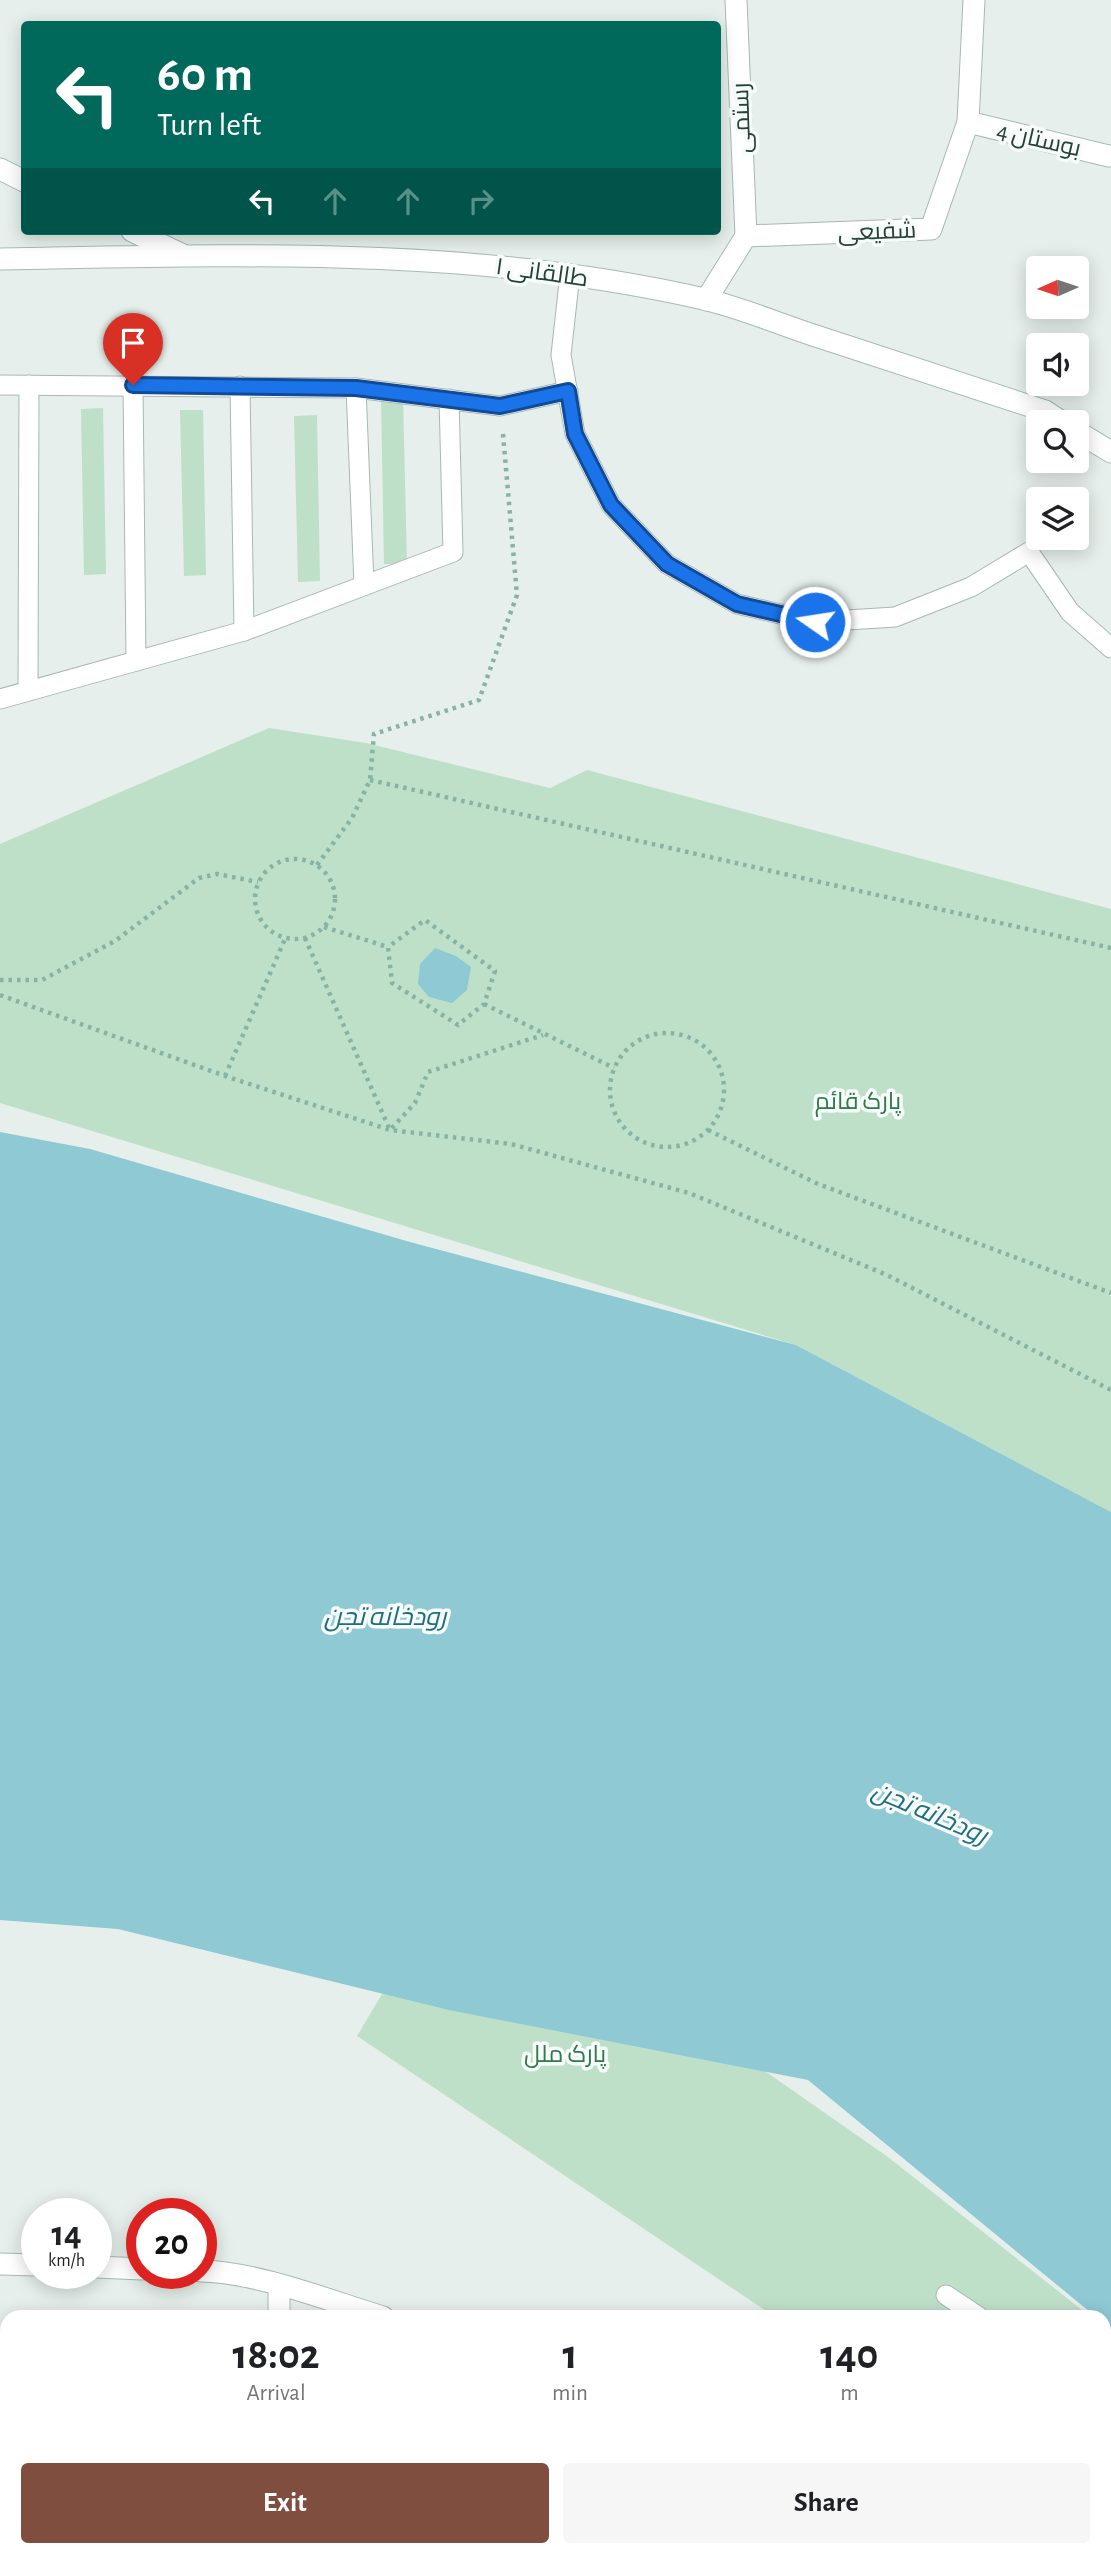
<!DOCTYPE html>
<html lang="en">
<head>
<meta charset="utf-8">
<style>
  body { margin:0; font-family:"Alegreya Sans",Cairo,sans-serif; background:#f6f6f6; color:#202124; height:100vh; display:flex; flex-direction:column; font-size:26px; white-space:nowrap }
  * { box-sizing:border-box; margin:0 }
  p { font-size:23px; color:#757577 }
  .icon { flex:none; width:38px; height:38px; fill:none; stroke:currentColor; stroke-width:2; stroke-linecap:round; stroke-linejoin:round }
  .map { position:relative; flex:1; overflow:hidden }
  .details { position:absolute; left:0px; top:2310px; width:1111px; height:247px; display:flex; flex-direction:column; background:#fff; border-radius:21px 21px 0 0; box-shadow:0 4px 18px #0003 }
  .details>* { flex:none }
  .hud { position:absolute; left:21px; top:21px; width:700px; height:214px; border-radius:7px; box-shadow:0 4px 18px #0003; background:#00695c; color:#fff; overflow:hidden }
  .needle { width:46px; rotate:267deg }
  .controls { position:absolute; left:1026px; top:256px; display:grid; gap:14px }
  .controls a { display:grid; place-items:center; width:63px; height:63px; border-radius:7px; background:#fff; box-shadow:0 4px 18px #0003; font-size:35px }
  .speed { position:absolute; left:21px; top:2198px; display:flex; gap:14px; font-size:35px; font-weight:700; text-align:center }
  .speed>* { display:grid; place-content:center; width:91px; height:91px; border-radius:50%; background:#fff; box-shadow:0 4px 18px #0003; line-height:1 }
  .speed small { font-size:18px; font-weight:400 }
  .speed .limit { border:10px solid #d22; background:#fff; color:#111 }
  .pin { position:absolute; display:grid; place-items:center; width:60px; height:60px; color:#fff; margin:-72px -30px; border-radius:50% 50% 50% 0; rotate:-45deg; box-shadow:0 0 7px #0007 }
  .pin .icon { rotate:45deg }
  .me { position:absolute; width:77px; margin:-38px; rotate:283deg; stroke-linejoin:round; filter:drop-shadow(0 0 5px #0008) }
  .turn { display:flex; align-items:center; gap:24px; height:147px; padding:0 21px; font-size:32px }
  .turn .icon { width:91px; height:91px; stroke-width:2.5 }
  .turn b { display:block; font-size:49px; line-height:60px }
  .lanes { display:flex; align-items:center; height:66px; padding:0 21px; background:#0003; justify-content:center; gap:35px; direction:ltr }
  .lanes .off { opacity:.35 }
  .eta { display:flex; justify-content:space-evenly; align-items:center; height:119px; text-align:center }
  .eta b { font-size:42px; font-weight:700; line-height:49px }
  .cta { display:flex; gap:14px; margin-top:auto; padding:14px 21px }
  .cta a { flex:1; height:80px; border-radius:7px; background:#7f4e3f; color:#fff; font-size:28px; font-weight:700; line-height:80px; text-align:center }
  .cta a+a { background:#f6f6f6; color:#202124 }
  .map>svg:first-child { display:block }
  .green { fill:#bfe0c8 }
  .water { fill:#8ec9d4 }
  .building { fill:#bbcac4; stroke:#b8c9c2; stroke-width:2 }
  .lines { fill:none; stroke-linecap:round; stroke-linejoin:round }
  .lane-casing { stroke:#a8b8b2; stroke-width:21 }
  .street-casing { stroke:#a8b8b2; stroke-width:23 }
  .secondary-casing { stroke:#a4bbb3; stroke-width:23 }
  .path { stroke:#86b3a5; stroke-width:4.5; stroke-dasharray:3.5 5; stroke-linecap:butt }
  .lane { stroke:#fff; stroke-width:19 }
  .street { stroke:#fff; stroke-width:21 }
  .secondary { stroke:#fff; stroke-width:21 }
  .route-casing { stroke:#114b97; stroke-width:18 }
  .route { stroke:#1a73e8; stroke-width:12 }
  .labels { text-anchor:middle; stroke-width:7; stroke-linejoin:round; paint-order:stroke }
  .street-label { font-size:24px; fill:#24423a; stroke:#f7fbf9 }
  .park-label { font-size:24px; fill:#2d7a4b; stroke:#f7fbf9 }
  .water-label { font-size:26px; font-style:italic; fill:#1c6f80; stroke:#f7fbf9 }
</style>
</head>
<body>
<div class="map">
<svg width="1111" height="2556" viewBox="0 0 1111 2556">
  <rect width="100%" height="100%" fill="#e6efeb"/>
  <!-- green -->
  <g class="green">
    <path d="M381,398h22l4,166h-23z"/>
    <path d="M103,408l3,166 -22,1 -3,-166z"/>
    <path d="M180,410h23l3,165 -22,1z"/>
    <path d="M317,415l3,166 -22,1 -4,-166z"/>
    <path d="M269,728l97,15 184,45 37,-18 524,139v603l-315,-167 -796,-242v-259z"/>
    <path d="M433,1908l176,54 279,195 203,160h-316l-418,-281z"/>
    <path d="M1104,2327l7,6v223h-85l-5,-6h83z"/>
  </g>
  <!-- water -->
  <g class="water">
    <path d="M435,948l21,8 15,11 -4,23 -15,13 -23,-6 -11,-13 2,-20z"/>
    <path d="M0,1132l90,17 320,93 386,103 315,167v818l-7,-6v-7h-8l-288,-237 -359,-70 -331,-81 -118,-9z"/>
  </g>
  <!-- building -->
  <g class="building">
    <path d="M0,2412h7v121l-7,1z"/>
    <path d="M52,2550h90l1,6h-90z"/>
  </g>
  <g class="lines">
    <!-- lane casing -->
    <g class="lane-casing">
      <g id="lane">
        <path d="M570,274l-9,81 14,79 36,71 56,59 70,40 78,18 80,-5 76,-30 58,-35 41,60 41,36"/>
        <path d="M0,385l356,3 144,18 68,-15"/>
        <path d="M133,385l3,276"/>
        <path d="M240,386l4,245"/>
        <path d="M356,388l8,197"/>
        <path d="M28,691l1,-306"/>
        <path d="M0,699l244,-68 209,-79 -4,-153"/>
        <path d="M946,2295l33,22"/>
        <path d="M1104,2398l7,4"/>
        <path d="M1105,2556l6,-7"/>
      </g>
    </g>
    <!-- street casing -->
    <g class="street-casing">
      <g id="street">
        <path d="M736,0l10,236"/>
        <path d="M968,122l141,34"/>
        <path d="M706,300l40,-64 185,-7 37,-107 6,-122"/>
        <path d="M279,2317v-32"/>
        <path d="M279,2556v-6"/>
        <path d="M707,2556v-6"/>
      </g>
    </g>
    <!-- secondary casing -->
    <g class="secondary-casing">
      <g id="secondary">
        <path d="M0,169l24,12"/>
        <path d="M132,231l49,23"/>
        <path d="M0,259c235,-4 474,-13 704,40 38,9 75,25 112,37 77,25 153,50 229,75l17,11"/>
        <path d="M1076,431l35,21"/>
        <path d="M0,2264l37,1"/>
        <path d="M96,2267l46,2"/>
        <path d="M201,2271c56,1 129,30 182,46"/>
        <path d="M757,2550l7,6"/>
      </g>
    </g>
    <!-- path -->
    <g class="path">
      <path d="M370,780l741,168"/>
      <circle cx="295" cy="899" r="40"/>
      <path d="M317,865l35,-47 18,-38 4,-46 105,-34 38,-105 -14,-161"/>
      <path d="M324,927l64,20 4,36 66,42 26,-21 11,-33 -70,-51 -37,27"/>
      <path d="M305,938l85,192 25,-27 13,-31 115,-37"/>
      <path d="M0,980h42l73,-39 84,-63 18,-4 41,8"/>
      <path d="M0,995l225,81 165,54 121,14 178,49 198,82 224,115"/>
      <path d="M484,1004l130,64"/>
      <circle cx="667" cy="1090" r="57"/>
      <path d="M225,1076l60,-137"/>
      <path d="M708,1130l110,54 293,109"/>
    </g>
    <!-- lane -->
    <use href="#lane" class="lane"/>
    <!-- street -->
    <use href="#street" class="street"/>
    <!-- secondary -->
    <use href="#secondary" class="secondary"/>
  </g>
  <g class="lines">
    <!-- route casing -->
    <g class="route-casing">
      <path id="route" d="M133,385l223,3 144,18 68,-15 7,43 36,71 56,59 70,40 78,18"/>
    </g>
    <!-- route -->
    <use href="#route" class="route"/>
  </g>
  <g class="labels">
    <!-- street labels -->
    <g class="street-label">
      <text transform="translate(741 118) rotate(-92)" y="8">رستمی</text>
      <text transform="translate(1039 139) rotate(13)" y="8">بوستان 4</text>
      <text transform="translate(877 231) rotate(-2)" y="8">شفیعی</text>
      <text transform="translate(542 272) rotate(8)" y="8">طالقانی ۱</text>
    </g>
    <!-- park labels -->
    <g class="park-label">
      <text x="858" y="1109">پارک قائم</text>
      <text x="565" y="2062">پارک ملل</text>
    </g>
    <!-- water labels -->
    <g class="water-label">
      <text x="385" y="1625">رودخانه تجن</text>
      <text transform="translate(930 1812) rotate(23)" y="9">رودخانه تجن</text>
    </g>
  </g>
</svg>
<div class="controls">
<a><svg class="needle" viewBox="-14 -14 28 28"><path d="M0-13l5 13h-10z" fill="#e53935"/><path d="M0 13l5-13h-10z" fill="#757577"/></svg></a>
<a><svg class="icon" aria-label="sound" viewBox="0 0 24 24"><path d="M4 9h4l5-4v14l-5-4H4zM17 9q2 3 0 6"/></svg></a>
<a><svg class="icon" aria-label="search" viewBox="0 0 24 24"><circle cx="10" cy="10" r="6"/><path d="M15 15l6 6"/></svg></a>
<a><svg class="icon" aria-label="layers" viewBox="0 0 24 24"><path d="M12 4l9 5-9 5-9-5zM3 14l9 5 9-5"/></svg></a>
</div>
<div class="speed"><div>14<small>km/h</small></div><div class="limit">20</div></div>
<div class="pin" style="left:133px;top:385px;background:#d93025"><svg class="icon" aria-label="arrive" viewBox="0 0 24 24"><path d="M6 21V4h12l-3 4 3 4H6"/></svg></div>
<svg class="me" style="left:815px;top:622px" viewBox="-20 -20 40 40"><circle r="17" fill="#1a73e8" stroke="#fff" stroke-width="3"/><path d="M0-11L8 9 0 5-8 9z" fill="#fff"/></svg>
<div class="hud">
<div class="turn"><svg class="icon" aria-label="left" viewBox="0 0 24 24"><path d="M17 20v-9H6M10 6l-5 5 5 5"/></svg><div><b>60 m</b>Turn left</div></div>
<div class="lanes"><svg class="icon" aria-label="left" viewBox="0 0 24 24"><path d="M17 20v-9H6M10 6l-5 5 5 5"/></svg><svg class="icon off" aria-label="ahead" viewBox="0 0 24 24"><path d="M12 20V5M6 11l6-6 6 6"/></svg><svg class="icon off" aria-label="ahead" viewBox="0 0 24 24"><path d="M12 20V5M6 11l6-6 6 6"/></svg><svg class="icon off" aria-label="right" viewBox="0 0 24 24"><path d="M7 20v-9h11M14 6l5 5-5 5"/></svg></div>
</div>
<section class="details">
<div class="eta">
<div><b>18:02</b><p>Arrival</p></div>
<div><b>1</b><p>min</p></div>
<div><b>140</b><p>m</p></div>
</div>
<div class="cta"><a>Exit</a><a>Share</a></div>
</section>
</div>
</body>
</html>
